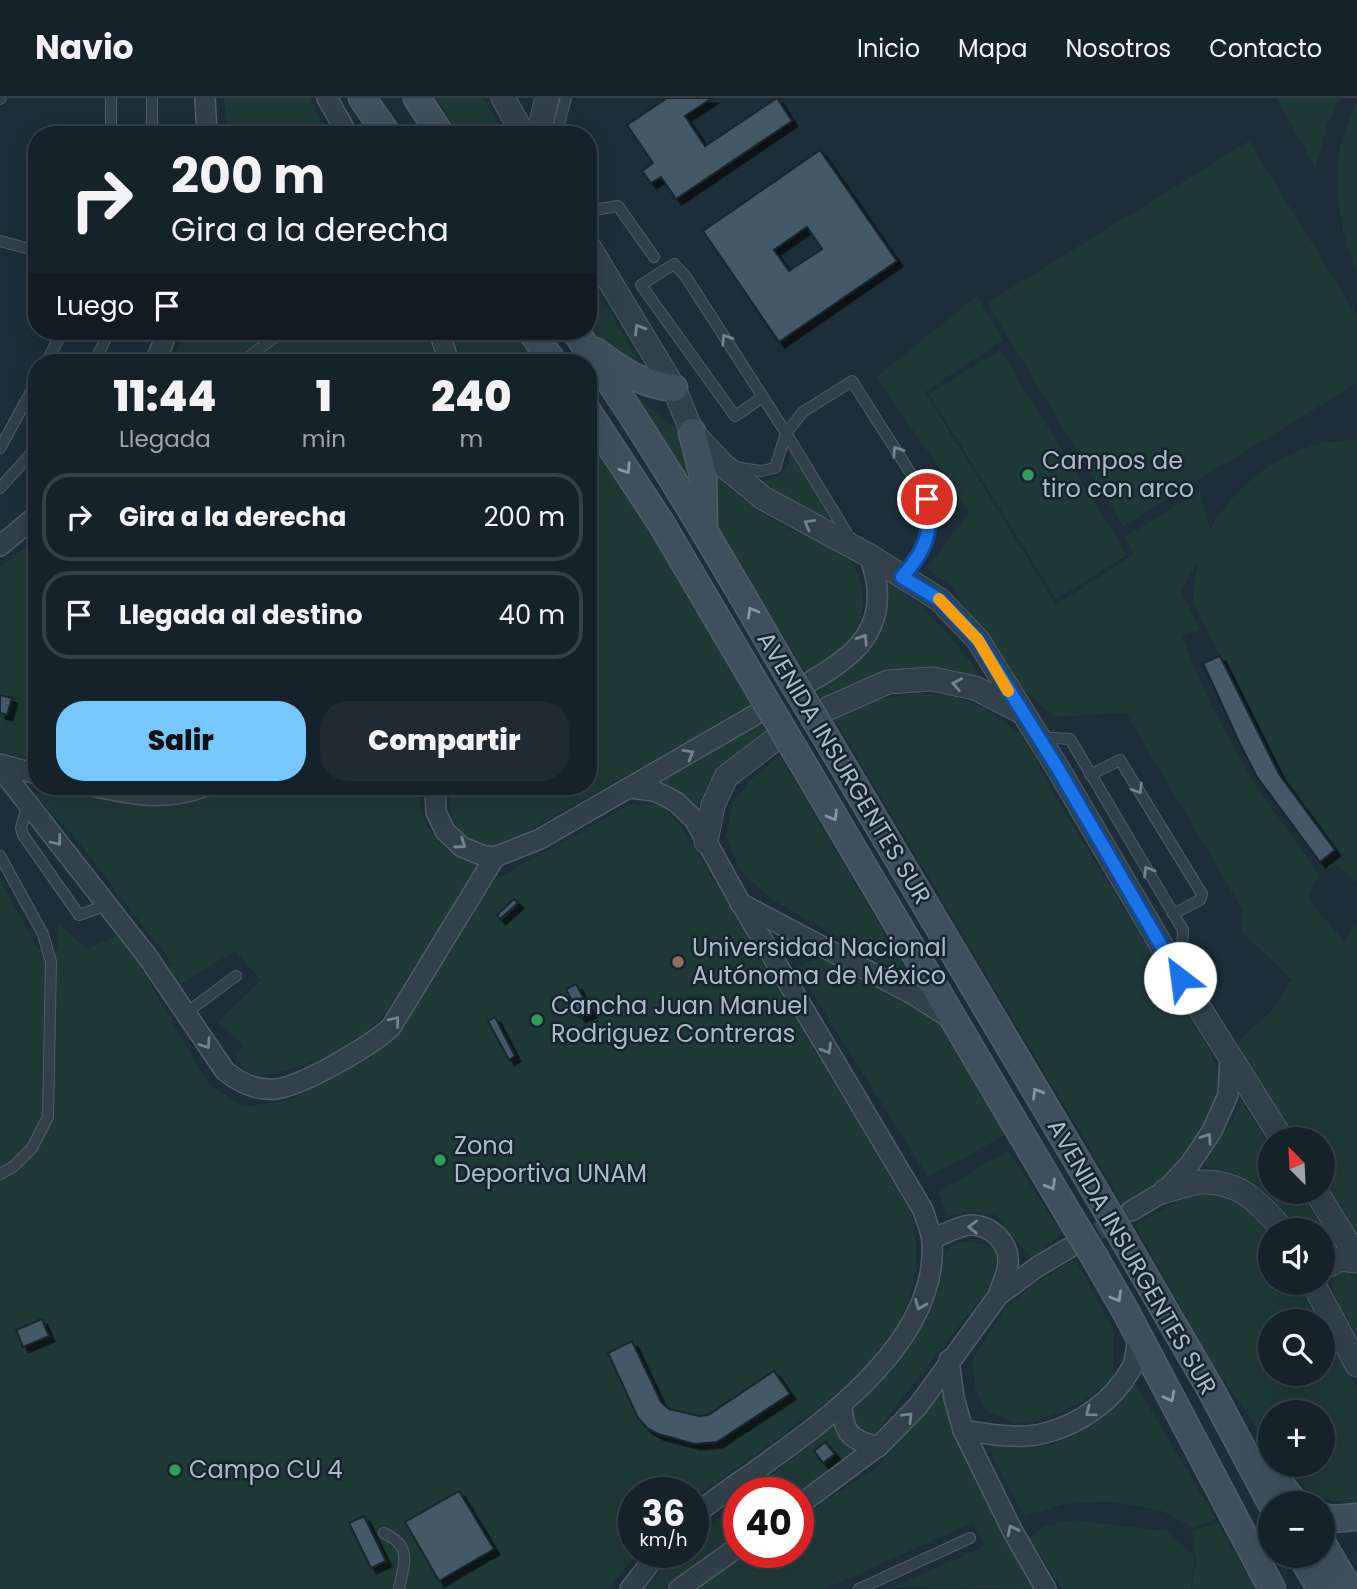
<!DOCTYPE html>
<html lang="es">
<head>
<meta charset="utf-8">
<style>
  body { margin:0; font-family:Poppins,sans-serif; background:#1f2a32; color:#f1f3f6; height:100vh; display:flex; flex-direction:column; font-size:26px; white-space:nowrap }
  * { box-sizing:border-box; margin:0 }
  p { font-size:23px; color:#9ea4a8 }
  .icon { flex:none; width:38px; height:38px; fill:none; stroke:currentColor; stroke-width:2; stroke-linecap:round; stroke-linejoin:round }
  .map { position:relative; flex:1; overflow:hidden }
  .drawer { position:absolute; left:28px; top:256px; width:569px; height:441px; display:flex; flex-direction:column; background:#16222a; border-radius:28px; box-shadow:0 7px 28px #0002,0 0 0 2px #353f47 }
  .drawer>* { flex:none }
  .hud { position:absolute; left:28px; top:28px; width:569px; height:214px; border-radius:28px; box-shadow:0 7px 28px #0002,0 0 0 2px #353f47; background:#16222a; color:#f1f3f6; overflow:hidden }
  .needle { width:46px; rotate:336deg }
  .controls { position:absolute; left:1258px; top:1029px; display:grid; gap:14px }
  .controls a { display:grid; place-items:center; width:77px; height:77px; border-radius:50%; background:#16222a; box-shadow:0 7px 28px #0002,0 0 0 2px #353f47; font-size:35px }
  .speed { position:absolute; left:618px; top:1379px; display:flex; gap:14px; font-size:35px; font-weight:700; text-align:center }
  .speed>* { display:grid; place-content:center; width:91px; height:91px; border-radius:50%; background:#16222a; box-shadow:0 7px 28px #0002,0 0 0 2px #353f47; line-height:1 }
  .speed small { font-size:18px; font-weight:400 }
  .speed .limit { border:10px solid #d22; background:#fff; color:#111 }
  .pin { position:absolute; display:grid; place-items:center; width:60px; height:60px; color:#fff; margin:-30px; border:4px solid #fff; border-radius:50%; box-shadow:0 2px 7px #0007 }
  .me { position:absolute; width:77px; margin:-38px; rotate:330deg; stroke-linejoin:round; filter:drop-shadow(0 0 5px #0008) }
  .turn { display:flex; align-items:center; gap:24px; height:147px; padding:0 28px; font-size:32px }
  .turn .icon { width:91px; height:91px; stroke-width:2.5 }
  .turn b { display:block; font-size:49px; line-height:60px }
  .then { display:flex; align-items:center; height:66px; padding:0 28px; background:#0003; gap:14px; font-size:26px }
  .eta { display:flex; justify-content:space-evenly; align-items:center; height:119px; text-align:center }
  .eta b { font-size:42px; font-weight:800; line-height:49px }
  .cta { display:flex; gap:14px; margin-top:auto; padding:14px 28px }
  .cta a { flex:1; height:80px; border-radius:28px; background:#77c7ff; color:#111; font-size:28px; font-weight:800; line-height:80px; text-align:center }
  .cta a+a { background:#1f2a32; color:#f1f3f6 }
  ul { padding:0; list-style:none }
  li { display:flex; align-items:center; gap:21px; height:88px; margin:0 14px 10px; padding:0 14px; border:4px solid #353f47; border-radius:28px }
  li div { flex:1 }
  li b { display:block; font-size:26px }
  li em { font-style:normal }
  header { display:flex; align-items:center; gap:42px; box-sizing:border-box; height:98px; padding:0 35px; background:#16222a; border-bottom:2px solid #353f47 }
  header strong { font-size:33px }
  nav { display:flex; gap:38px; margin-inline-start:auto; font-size:24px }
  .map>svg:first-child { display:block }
  .green { fill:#1f3937 }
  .building { fill:#455965; stroke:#19262f; stroke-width:2; fill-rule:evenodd; filter:url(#shadow) }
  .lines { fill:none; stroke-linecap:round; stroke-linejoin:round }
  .minor-tunnel { stroke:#32434d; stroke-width:19; stroke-dasharray:19 10; stroke-linecap:butt }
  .service-casing { stroke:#4f5d67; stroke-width:12 }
  .minor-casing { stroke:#4f5d67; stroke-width:22 }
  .tertiary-casing { stroke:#4f5d67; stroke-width:25 }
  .secondary-casing { stroke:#4f5d67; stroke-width:29 }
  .service { stroke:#314049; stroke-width:10 }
  .minor { stroke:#314049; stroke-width:19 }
  .tertiary { stroke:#314049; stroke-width:23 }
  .secondary { stroke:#3f505c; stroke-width:26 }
  .secondary-bridge-casing { stroke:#4f5d67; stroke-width:29; stroke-linecap:butt }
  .secondary-bridge { stroke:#3f505c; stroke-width:26 }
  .oneway { stroke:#74848e }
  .oneway2 { stroke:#8596a1 }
  .route-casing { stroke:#114b97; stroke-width:18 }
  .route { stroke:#1a73e8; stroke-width:12 }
  .slow { stroke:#f59e0b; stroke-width:12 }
  .leisure-dot { fill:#2e9e5b; stroke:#17242d; stroke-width:2.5 }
  .education-dot { fill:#8d6e63; stroke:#17242d; stroke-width:2.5 }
  .labels { text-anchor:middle; stroke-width:5; stroke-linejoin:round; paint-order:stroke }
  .poi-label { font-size:24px; fill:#abbbc6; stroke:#17242d; text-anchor:start }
  .street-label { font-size:24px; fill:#abbbc6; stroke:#17242d }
</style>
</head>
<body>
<header>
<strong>Navio</strong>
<nav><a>Inicio</a><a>Mapa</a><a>Nosotros</a><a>Contacto</a></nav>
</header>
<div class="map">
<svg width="1357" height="1491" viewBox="0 0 1357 1491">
  <defs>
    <filter id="shadow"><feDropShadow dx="5.5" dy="5.5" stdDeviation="0" flood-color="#0009"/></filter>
  </defs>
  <rect width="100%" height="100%" fill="#1d2e38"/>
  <!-- green -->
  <g class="green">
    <path d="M224,0h86l19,37h-101z"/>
    <path d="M436,0h47l22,37h-46z"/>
    <path d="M1277,0h64l-14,28 -12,42z"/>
    <path d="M1357,5v167c-18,-34 -24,-93 -15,-131 3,-12 10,-24 15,-36z"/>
    <path d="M1249,43l108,175v67l-234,143 -136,-223z"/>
    <path d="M588,177l60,101 -47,-31 -13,-20z"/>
    <path d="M977,198l26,44 -78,52 131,213 78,-51 -9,-17 75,-46 10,38c32,-53 83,-90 147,-89v443l-20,-18 -12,4 -68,-92 -54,-114 17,-8 -27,-54 4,-37 -16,26 19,40 -18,7 28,67 44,79 65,91 -11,24 36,44 13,-19v319l-34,-53v-50h-32l-59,-92 41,-38 18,-30 -49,-47v-23l-116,-196 -72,4 -41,-38 -60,-91 -26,-20 43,-56 -94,-135z"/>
    <path d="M187,233h241l7,31h-264z"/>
    <path d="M449,233h65l23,31h-78z"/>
    <path d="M1000,252l127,205 -71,44 -127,-205z"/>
    <path d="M634,297l48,38 10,41 -2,10z"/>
    <path d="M588,337l47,70 118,199 -250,141c-37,7 -60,-24 -52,-59h137z"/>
    <path d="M791,349l49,80 -27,-12 -53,-33c24,-5 30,-10 31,-35z"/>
    <path d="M715,376c22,22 45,40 73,54 16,8 51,20 62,33 6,8 11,20 12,30 6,45 -22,61 -56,82l-87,-142z"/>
    <path d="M37,439v120l-7,3 7,18v82l-37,-8v-185z"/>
    <path d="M887,482c41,28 70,63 99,103l-40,-13 -21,-2 -100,36 -11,-19c50,-29 76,-36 69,-102z"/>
    <path d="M919,595l37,4 16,6 13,6 35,24 43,76 146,240c4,10 9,20 9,31 3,32 -35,81 -59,101 -10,9 -25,15 -37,22l-288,-485 41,-18z"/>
    <path d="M760,625l10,15 -49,31 -14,16 -9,23 -13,-12 -25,-13z"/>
    <path d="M780,658l133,226 -143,-84 -30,-28 -14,-33 7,-34 18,-24z"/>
    <path d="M240,688h181c-7,39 23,70 58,80l-97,152c-11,11 -21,21 -34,29 -15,8 -74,30 -89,28 -12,-2 -20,-10 -24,-21l8,-9 -25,-23 43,-42 -26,-29 -63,38 -10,-16 11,-8 -100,-130 -39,-39 16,-7 86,15h38l37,-7z"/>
    <path d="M631,706l28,1 21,19 231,389c27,103 -48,162 -122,217 -32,23 -64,46 -96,69v-6h-59v59h6l-33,37h-607v-710l38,70 20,1v-27l29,26 34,-15 87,149 34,24 49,-7 108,-67 97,-154z"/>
    <path d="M824,859l125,72 56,106 -77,42 -132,-210z"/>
    <path d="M1240,1001l30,47v46h30l35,56 -12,6v-24h-25l-29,-36 -37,-22 -25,-5 -2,-5 1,-7 27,-34z"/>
    <path d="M1008,1052l54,84 -30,24 -37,-43 -24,-3 -24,4 -8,-24z"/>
    <path d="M1203,1096c23,2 56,15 67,38 4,9 0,39 0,51h29l22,38h-51v53h53v-49l34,63v114c-31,4 -56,-13 -73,-37h39v-53h-53v35l-58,-84 -77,-138 44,-25z"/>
    <path d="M967,1143l19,4 10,6 4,14 -7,18 -122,155 -9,-2 -14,-20c26,-27 74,-81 88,-116 9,-25 -2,-54 31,-59z"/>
    <path d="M1075,1161l38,70v50l-30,22 -30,14 -36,9 -31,-13 -11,-23 -3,-27 32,-52 37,-30z"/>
    <path d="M1340,1174h8l9,8v57l-26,-49 3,-13z"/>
    <path d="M1135,1285l81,136 -22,9 -36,-19 -50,-7 -43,2 -41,12 -37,-70h61l40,-19z"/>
    <path d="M942,1295l53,130 42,66 -144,-2 92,-41 -11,-24 -149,67h-127l50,-37h50v-33l78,-51z"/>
    <path d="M837,1324l21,26 -62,45h-46z"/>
    <path d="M738,1404v33l-74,54h-19l32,-37h16v-13z"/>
    <path d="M1072,1422l94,11 28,24 -3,34h-129l-33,-51 15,-11z"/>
    <path d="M1218,1425l37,66h-63l4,-28 -5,-29z"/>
  </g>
  <!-- building -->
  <g class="building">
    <path d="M667,0h45l-27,18 20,30 72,-48 15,23 -116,78 -15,-22 -10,6 -9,-12 11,-8 -26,-38z"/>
    <path d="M820,52l77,111 -118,81 -76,-111zM807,129l15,22 -33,22 -15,-21z"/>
    <path d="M1220,558l59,118 56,76 -15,12 -63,-85 -17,-33 -37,-81z"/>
    <path d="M0,597l12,3 -5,17 -7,-2z"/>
    <path d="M35,601l2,16 -4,2 -6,-14z"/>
    <path d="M514,801l4,4 -18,16 -3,-4z"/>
    <path d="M576,886l15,28 -11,5 -14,-28z"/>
    <path d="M495,919l20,39 -6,4 -21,-39z"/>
    <path d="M42,1221l7,17 -26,11 -7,-17z"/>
    <path d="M632,1243l29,61 8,7 30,7 9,-1 66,-44 16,23 -73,48 -22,2 -37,-10 -11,-6 -9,-10 -30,-65z"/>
    <path d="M825,1344l10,12 -12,9 -9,-12z"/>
    <path d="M459,1393l35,58 -55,32 -34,-59z"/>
    <path d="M364,1418l22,45 -15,7 -22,-45z"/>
  </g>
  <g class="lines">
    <!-- minor-tunnel -->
    <path class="minor-tunnel" d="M1073,1148l52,-31"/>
    <!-- service casing -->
    <g class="service-casing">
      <g id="service">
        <path d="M0,1l1,-1"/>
        <path d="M111,37v-37"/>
        <path d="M152,37v-37"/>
        <path d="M556,37l10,-37"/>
        <path d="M588,113l30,-5 36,51"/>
        <path d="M0,143l37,10"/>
        <path d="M46,264l17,-31"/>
        <path d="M94,264l16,-31"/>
        <path d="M241,264l43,-31"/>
        <path d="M763,299l-28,19 -94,-131 33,-21 12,13 100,156 65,107"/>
        <path d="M0,350l37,-67"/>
        <path d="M734,369l27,4 14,-3 11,-35 17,-21 49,-31 75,118c6,33 -1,52 -24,77"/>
        <path d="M0,390l37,-41"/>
        <path d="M1039,639l31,2 113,191 -2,40"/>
        <path d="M1090,677l30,-15 82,134 -2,6 -27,14"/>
        <path d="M28,706l-7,24 2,7 56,80 28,-10"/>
        <path d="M0,758l43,78 8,28 -3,155 -16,31 -18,18 -14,8"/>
        <path d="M186,915l50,-37"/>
        <path d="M384,1435c30,14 19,32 15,56"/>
        <path d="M859,1491l111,-51"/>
      </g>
    </g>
    <!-- minor casing -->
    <g class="minor-casing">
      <g id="minor">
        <path d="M205,0l2,37"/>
        <path d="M327,0l21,37"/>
        <path d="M439,233l10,31"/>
        <path d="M155,264l13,-31"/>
        <path d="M0,448l37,-31"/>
        <path d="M811,583c37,-21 70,-45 66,-92 0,-11 -5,-23 -7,-33"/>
        <path d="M0,666l37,10"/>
        <path d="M0,670l147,188 78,115c15,12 31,20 51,18 26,-3 95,-43 115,-62l104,-170"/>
        <path d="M91,688c44,9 72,16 116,0"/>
        <path d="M435,688l1,26 9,19 17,16 22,9 11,1 45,-18 215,-124"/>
        <path d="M630,690l24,3 11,5 11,6 18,17 46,83 183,308c3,10 8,21 9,31 7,95 -97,173 -166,222 -24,18 -51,34 -73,54"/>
        <path d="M740,805l172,91 38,24"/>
        <path d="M1131,1113l34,-20 25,-27 22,-33 16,-36 2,-39"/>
        <path d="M932,1141c12,-5 25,-12 37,-14 22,-1 41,18 39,39 -1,11 -7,22 -10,32"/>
        <path d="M949,1262l5,38 9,32 49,100 34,59"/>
        <path d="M842,1307c1,29 9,35 36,42"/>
        <path d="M963,1332c25,4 57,10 82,3 35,-9 68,-32 86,-64 5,-9 5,-22 7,-32"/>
        <path d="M798,1408l82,-61 38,-39 80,-110 39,-29 32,-19"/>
        <path d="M630,1491l29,-37"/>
        <path d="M679,1491l59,-42"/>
      </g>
    </g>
    <!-- tertiary casing -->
    <g class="tertiary-casing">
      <g id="tertiary">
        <path d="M503,0l21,37"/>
        <path d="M538,37l9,-37"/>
        <path d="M588,147l86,143 18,44 31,33 40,33 107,58 70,44 38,40 79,127 123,210 102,162"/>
        <path d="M829,610l59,-26 44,-3 43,9 45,23"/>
        <path d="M706,744l7,-37 13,-28 48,-37"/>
        <path d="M1165,1093c12,-3 25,-8 37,-9 39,-1 58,22 81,48"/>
        <path d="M1316,1094l41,65"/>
        <path d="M1323,1170l17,-9 17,2"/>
        <path d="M1313,1185l44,82"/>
      </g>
    </g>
    <!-- secondary casing -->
    <g class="secondary-casing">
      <g id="secondary">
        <path d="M362,0l26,37"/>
        <path d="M417,0l24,37"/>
        <path d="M531,233l22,31"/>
        <path d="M575,233c77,109 144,224 211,340"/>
        <path d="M595,253c28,20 44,33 79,37"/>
        <path d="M588,314l73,111 97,165"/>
        <path d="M692,334l11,43 1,52"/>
        <path d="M827,641l270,455"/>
        <path d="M799,659l270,458"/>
        <path d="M1124,1142l87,150 60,113"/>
        <path d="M1095,1160l31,54 146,277"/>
        <path d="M1264,1365l31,40"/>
        <path d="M1323,1419l10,2 24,-2"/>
        <path d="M1323,1447l26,44"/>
        <path d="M1301,1458l20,33"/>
      </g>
    </g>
    <!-- service -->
    <use href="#service" class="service"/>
    <!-- minor -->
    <use href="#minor" class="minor"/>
    <!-- tertiary -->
    <use href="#tertiary" class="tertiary"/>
    <!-- secondary -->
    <use href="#secondary" class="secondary"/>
    <!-- secondary-bridge casing -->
    <g class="secondary-bridge-casing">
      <g id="secondary-bridge">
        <path d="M786,573l41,68"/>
        <path d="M758,590l41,69"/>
        <path d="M1097,1096l27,46"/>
        <path d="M1069,1117l26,43"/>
      </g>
    </g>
    <!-- secondary-bridge -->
    <use href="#secondary-bridge" class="secondary-bridge"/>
  </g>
  <!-- one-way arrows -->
  <defs><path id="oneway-chevron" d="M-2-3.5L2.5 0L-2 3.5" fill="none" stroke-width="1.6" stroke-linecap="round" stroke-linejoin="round" transform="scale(1.75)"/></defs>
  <g class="oneway">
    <use href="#oneway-chevron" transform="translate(639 231) rotate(-121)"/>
    <use href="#oneway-chevron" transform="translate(726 241) rotate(-123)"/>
    <use href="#oneway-chevron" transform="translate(897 353) rotate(-123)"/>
    <use href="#oneway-chevron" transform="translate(809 426) rotate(-151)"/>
    <use href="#oneway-chevron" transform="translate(863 541) rotate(-57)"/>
    <use href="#oneway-chevron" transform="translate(957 586) rotate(-169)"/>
    <use href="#oneway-chevron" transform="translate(689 656) rotate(-30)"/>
    <use href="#oneway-chevron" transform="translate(1138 691) rotate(58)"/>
    <use href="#oneway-chevron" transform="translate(57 743) rotate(52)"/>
    <use href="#oneway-chevron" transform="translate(461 746) rotate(35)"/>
    <use href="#oneway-chevron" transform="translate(1148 773) rotate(-121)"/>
    <use href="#oneway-chevron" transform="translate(395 923) rotate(-52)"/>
    <use href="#oneway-chevron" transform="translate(206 946) rotate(56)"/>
    <use href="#oneway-chevron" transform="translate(827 951) rotate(59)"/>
    <use href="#oneway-chevron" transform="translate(1207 1040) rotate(-56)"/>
    <use href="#oneway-chevron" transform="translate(973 1129) rotate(-179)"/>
    <use href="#oneway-chevron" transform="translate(920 1207) rotate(112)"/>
    <use href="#oneway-chevron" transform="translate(1090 1314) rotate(144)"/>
    <use href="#oneway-chevron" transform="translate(908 1319) rotate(-46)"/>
    <use href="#oneway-chevron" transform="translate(1012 1432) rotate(-117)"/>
  </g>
  <g class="oneway2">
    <use href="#oneway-chevron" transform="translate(626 371) rotate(57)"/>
    <use href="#oneway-chevron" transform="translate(752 514) rotate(-120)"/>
    <use href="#oneway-chevron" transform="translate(833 718) rotate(60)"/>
    <use href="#oneway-chevron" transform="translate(1037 995) rotate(-121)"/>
    <use href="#oneway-chevron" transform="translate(1051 1087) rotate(59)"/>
    <use href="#oneway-chevron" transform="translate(1117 1199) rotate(60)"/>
    <use href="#oneway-chevron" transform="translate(1170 1299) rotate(62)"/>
  </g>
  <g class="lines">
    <!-- route casing -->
    <g class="route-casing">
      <path id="route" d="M927,401c6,34 -2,52 -25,78l38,23 38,40 79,127 123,211"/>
    </g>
    <!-- route -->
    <use href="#route" class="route"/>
    <!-- slow -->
    <path class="slow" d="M939,501l39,41 30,51"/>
  </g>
  <!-- markers -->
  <g class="leisure-dot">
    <circle cx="1028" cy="377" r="7"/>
    <circle cx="537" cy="922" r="7"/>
    <circle cx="440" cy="1062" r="7"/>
    <circle cx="175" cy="1372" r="7"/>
  </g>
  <circle class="education-dot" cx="678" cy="864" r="7"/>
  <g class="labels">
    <!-- poi labels -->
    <g class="poi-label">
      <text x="1042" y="371">Campos de<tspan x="1042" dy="28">tiro con arco</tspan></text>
      <text x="692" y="858">Universidad Nacional<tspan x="692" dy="28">Autónoma de México</tspan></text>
      <text x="551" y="916">Cancha Juan Manuel<tspan x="551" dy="28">Rodriguez Contreras</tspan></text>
      <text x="454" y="1056">Zona<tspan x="454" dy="28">Deportiva UNAM</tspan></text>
      <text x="189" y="1380">Campo CU 4</text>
    </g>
    <!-- street labels -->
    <g class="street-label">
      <text transform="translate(844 670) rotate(59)" y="8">AVENIDA INSURGENTES SUR</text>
      <text transform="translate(1132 1159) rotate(60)" y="8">AVENIDA INSURGENTES SUR</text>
    </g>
  </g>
</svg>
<div class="controls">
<a><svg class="needle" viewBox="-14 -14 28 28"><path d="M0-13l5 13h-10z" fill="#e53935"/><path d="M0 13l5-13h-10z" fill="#9ea4a8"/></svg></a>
<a><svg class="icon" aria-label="sound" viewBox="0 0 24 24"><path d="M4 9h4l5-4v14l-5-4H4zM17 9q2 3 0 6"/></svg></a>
<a><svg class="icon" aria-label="search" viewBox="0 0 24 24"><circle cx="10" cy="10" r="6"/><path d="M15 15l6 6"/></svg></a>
<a>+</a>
<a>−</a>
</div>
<div class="speed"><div>36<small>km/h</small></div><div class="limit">40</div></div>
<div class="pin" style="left:927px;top:401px;background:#d93025"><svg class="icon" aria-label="arrive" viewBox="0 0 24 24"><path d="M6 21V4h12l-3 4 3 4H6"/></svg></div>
<svg class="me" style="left:1180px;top:880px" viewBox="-20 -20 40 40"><circle r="19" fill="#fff"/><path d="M0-13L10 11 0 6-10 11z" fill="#1a73e8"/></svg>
<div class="hud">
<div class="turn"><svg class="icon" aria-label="right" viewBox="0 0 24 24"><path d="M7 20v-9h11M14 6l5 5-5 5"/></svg><div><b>200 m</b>Gira a la derecha</div></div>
<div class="then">Luego<svg class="icon" aria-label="arrive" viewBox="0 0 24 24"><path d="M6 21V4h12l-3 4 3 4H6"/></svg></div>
</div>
<section class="drawer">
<div class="eta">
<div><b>11:44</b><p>Llegada</p></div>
<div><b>1</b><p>min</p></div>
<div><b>240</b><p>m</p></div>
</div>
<ul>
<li><svg class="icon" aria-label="right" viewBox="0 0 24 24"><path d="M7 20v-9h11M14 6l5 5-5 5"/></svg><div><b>Gira a la derecha</b></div><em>200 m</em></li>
<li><svg class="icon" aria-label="arrive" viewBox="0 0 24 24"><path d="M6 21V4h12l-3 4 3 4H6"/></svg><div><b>Llegada al destino</b></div><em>40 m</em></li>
</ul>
<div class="cta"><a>Salir</a><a>Compartir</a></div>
</section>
</div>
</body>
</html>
